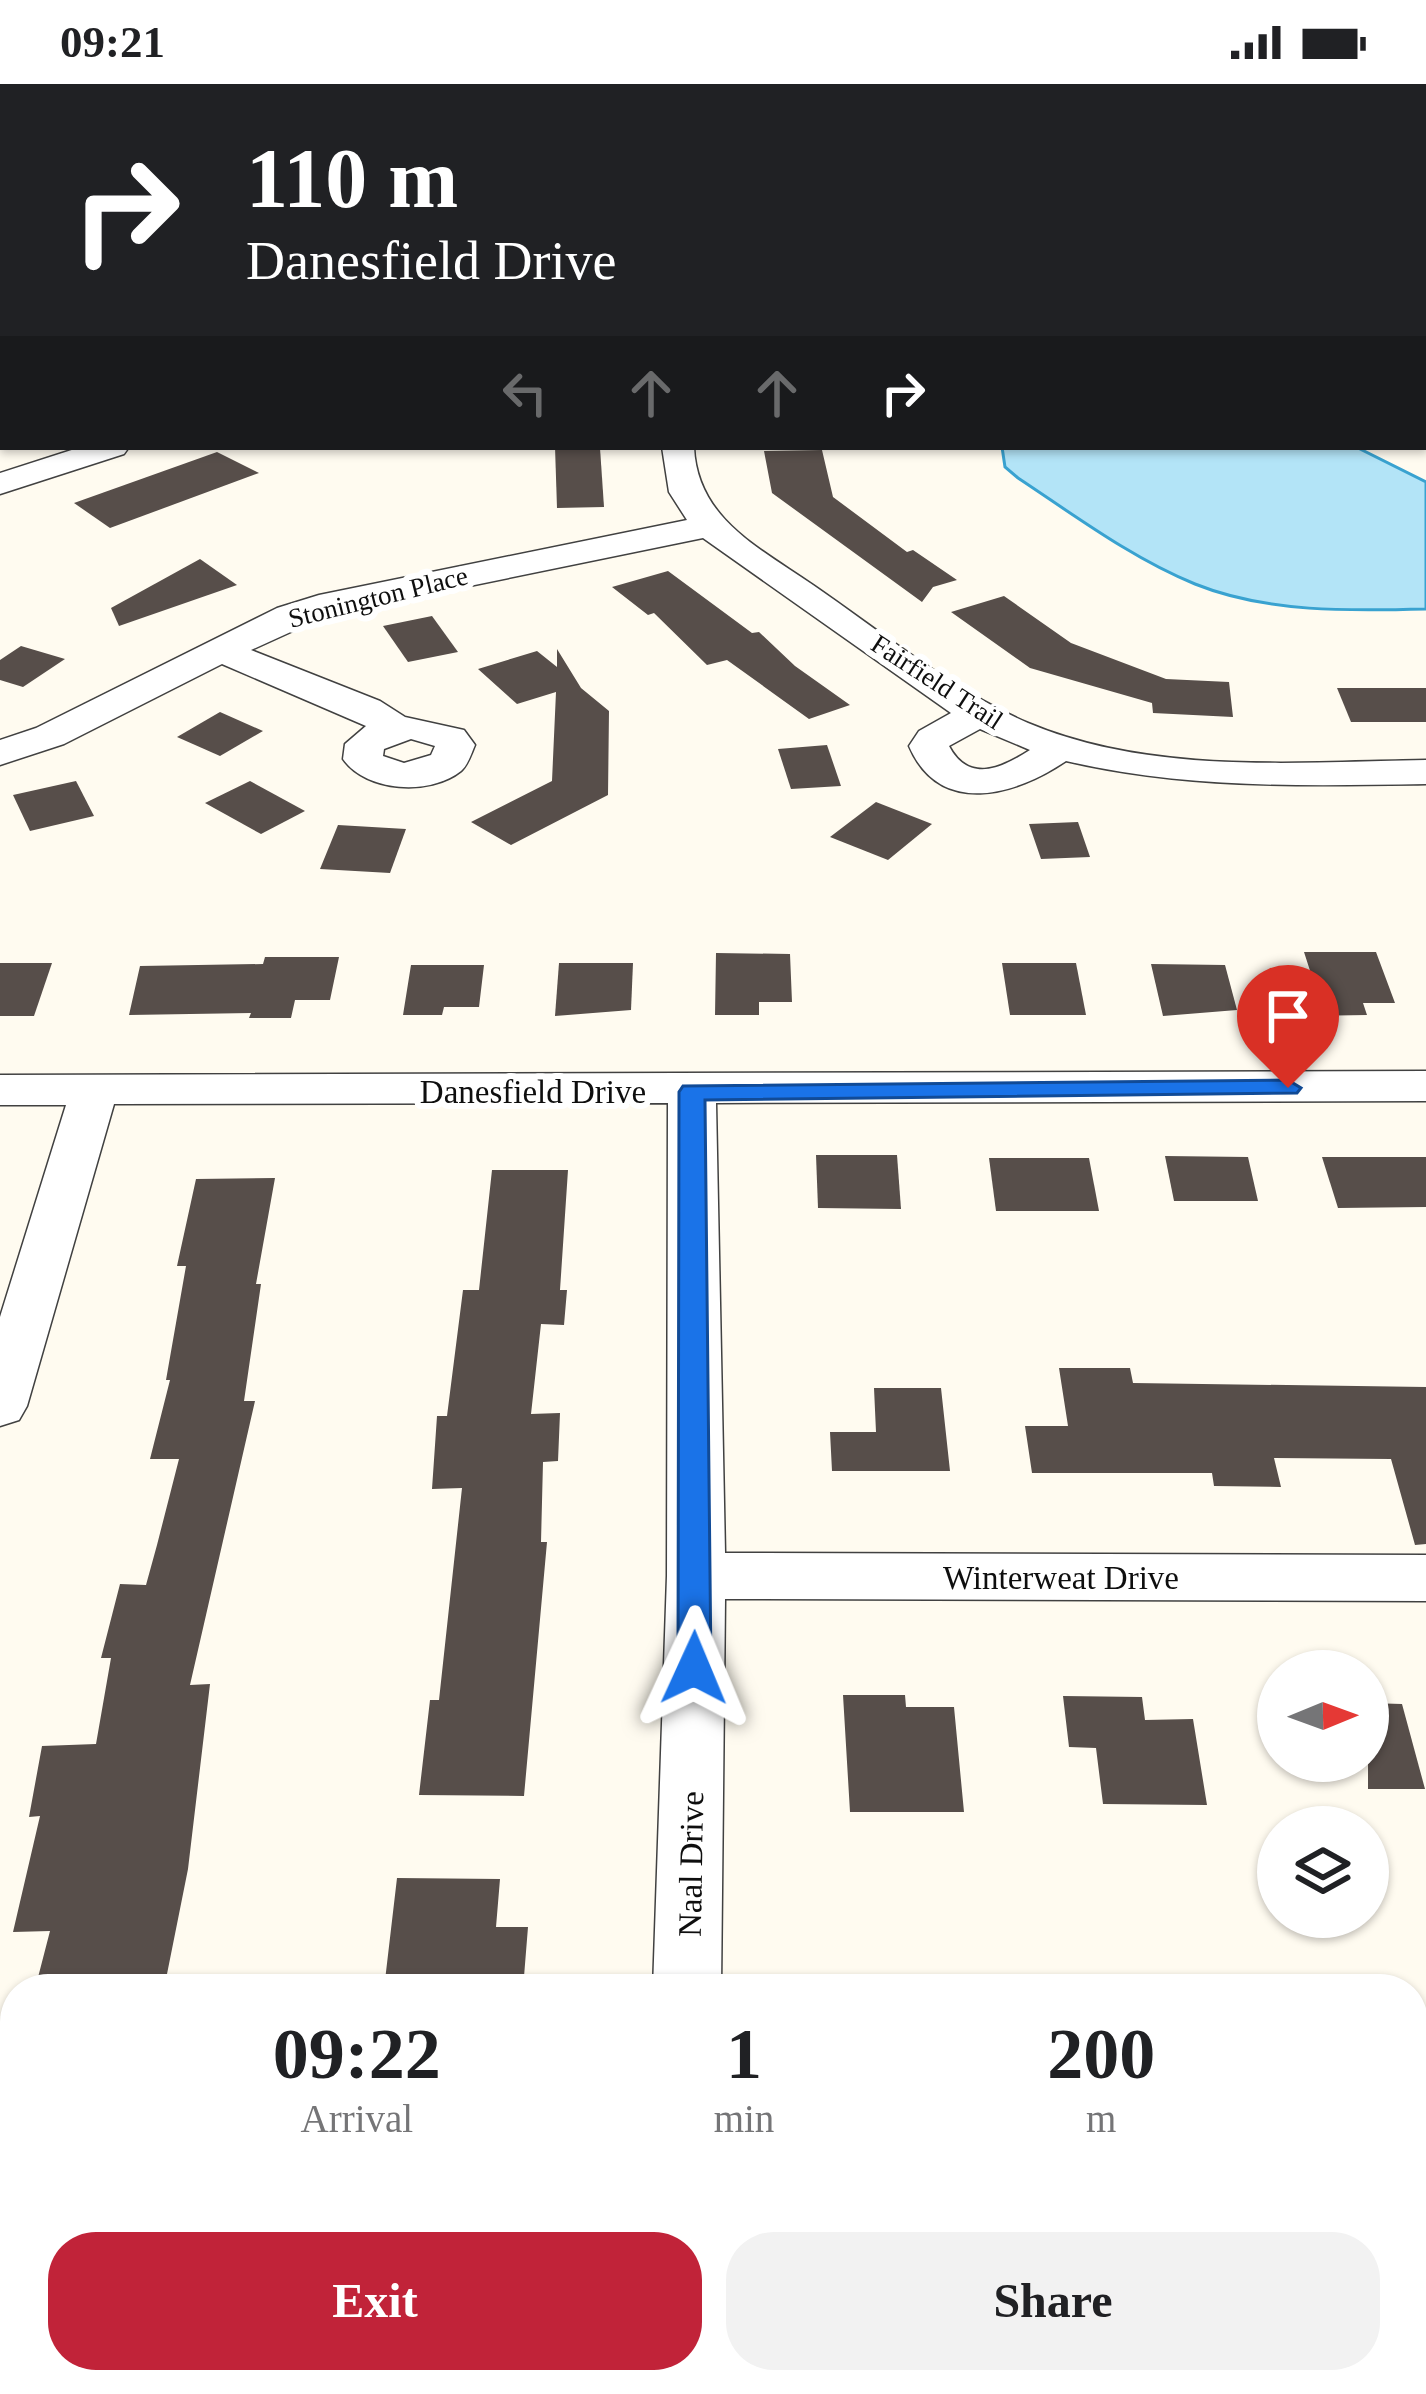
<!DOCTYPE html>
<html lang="en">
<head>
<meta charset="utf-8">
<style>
  body { margin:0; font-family:"Times New Roman",serif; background:#f2f2f2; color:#202124; height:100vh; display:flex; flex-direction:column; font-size:45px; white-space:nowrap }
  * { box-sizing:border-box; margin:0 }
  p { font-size:39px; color:#757577 }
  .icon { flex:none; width:66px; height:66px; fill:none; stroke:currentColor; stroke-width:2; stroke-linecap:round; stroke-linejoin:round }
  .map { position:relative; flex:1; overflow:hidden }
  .panel { position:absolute; left:0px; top:1890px; width:1428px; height:420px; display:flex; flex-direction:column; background:#fff; border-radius:48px 48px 0 0; box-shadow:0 3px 9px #0004 }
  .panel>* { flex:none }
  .top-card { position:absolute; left:0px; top:0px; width:1428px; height:366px; box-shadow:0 3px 9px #0004; background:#202124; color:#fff; overflow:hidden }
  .needle { width:78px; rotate:89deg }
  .buttons { position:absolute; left:1257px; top:1566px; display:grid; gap:24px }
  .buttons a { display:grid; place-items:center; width:132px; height:132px; border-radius:50%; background:#fff; box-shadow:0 3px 9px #0004; font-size:60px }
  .pin { position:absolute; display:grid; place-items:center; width:102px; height:102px; color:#fff; margin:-123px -51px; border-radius:50% 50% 50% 0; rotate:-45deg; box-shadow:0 0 12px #0007 }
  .pin .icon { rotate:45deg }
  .me { position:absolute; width:132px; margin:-66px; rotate:1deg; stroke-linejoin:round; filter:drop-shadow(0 0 9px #0008) }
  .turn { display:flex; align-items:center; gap:42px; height:252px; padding:0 48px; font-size:54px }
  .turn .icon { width:156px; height:156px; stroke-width:2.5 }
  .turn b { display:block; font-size:84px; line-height:102px }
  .lanes { display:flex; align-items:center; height:114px; padding:0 48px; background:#0003; justify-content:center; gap:60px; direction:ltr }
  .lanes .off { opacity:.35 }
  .eta { display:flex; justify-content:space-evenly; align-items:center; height:204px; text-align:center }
  .eta b { font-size:72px; font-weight:700; line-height:84px }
  .cta { display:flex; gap:24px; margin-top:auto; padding:24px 48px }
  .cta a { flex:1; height:138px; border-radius:48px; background:#c12339; color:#fff; font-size:48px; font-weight:700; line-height:138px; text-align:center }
  .cta a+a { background:#f2f2f2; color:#202124 }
  .status { display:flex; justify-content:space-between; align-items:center; height:84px; padding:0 60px; background:#fff; direction:ltr }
  .status svg { height:33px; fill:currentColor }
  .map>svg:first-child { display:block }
  .water { fill:#b3e4f7; stroke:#39a2d0; stroke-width:3 }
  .building { fill:#574e4a }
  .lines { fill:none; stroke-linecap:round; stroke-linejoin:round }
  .minor-casing { stroke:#414141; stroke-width:3 }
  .tertiary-casing { stroke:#414141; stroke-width:3 }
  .minor { fill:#fff; fill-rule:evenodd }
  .tertiary { fill:#fff; fill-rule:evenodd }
  .route { fill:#1a73e8; stroke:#114b97; stroke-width:3 }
  .labels { text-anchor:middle; stroke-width:12; stroke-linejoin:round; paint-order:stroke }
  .far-street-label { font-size:27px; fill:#0e0e0e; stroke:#fff }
  .street-label { font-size:33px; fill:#0e0e0e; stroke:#fff }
</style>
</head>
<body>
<div class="status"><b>09:21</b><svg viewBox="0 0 49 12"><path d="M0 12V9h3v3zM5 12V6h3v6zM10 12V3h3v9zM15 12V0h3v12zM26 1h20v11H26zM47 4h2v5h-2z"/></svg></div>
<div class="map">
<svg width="1426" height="2310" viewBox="0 0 1426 2310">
  <rect width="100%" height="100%" fill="#fffbf0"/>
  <!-- water -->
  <path class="water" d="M1002,363h354l70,35v127c-76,2 -159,4 -231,-25 -62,-25 -121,-69 -177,-106l-13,-11z"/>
  <!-- building -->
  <g class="building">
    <path d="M555,363l45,1 4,59 -47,1z"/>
    <path d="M822,366l11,47 74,55 6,-2 44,30 -24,7 -11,15 -150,-109 -8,-42z"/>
    <path d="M217,368l42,21 -149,55 -36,-25z"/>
    <path d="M200,475l37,26 -118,41 -8,-18z"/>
    <path d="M668,487l84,62 7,-1 36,34 55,39 -41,14 -82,-59 -20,5 -53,-52 -6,2 -36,-28z"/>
    <path d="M1004,512l67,47 95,36 63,3 4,35 -80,-4 -1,-10 -122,-35 -79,-56z"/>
    <path d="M432,532l26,36 -50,10 -25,-36z"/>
    <path d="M21,562l44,13 -42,28 -23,-7v-20z"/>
    <path d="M557,565l24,39 28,23 -1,84 -97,50 -40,-23 81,-41 4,-89 -39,12 -39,-35 59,-18 20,16z"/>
    <path d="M1337,604h89v34h-75z"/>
    <path d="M220,628l43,19 -43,25 -43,-19z"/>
    <path d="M827,661l14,41 -50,3 -13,-40z"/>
    <path d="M76,697l18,35 -64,15 -17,-36z"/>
    <path d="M250,697l55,30 -44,23 -56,-31z"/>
    <path d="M876,718l56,22 -44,36 -58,-23z"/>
    <path d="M1078,738l12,35 -49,2 -12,-35z"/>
    <path d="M338,741l68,4 -16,44 -70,-4z"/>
    <path d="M1304,868h72l19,51h-32l4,12 -62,1 -11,-35 19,-1z"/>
    <path d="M716,869l74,1 2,48h-33v13h-44z"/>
    <path d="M265,873h74l-9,43h-35l-4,18h-42l2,-5 -122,2 11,-49 123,-2z"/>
    <path d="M0,879h52l-18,53h-34z"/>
    <path d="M559,879h74l-2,47 -76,6z"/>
    <path d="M1002,879h74l10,52h-76z"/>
    <path d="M1151,880l74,1 12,45 -74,6z"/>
    <path d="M411,881h73l-5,42h-35l-2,8h-39z"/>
    <path d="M816,1071h81l4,54 -83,-1z"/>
    <path d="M1165,1072l83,1 10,44h-84z"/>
    <path d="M1322,1073h104v50l-88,1z"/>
    <path d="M989,1074h100l10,53h-103z"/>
    <path d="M492,1086h76l-8,120h7l-3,35 -23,-1 -10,90 29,-1 -2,48 -15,1 -2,80h6l-23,254 -105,-1 11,-95h9l23,-212 -30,1 5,-73h10l16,-126h16z"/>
    <path d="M275,1094l-19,106h5l-17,117h11l-65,284 20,-1 -22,185 -24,120h-129l15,-58 -37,1 27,-116 -11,1 13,-71 54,-2 15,-86h-10l19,-74 26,1 11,-40 22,-86h-29l20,-79h-4l20,-114h-9l19,-87z"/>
    <path d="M1059,1284h71l3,15 293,4v157l-11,1 -24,-86 -117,-1 7,29 -67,-1 -2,-13h-180l-7,-47h43z"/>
    <path d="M874,1304h67l9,83h-118l-2,-39h46z"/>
    <path d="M843,1611h62l1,12h48l10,105h-114z"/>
    <path d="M1063,1612l79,1 3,23 48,-1 14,86 -104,-1 -7,-56 -27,-1z"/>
    <path d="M1368,1619l34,1 23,85h-57z"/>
    <path d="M397,1794l103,1 -4,48h32l-5,62h-139z"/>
  </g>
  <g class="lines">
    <!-- minor casing -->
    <g class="minor-casing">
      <g id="minor">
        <path d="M211,0h42l2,3h-42z"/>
        <path d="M466,0h25l-27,3z"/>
        <path d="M781,0h26l-28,3z"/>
        <path d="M1098,0h25l-27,3z"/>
        <path d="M1426,10v15h-1v-15z"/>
        <rect x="0" y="120" width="3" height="16"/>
        <rect x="1425" y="158" width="1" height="18"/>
        <rect x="0" y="323" width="3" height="20"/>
        <path d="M81,363h48l-5,7 -124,40v-21z"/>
        <path d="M662,363h32c3,72 66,101 119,138 70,48 137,104 215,138 124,52 267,39 398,37v24c-122,2 -240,5 -360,-23 -50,34 -126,57 -157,-15l10,-15 32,-18 -248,-175 -375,77 -77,35 129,51 25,16 59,13 11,15c-4,9 -7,20 -14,26 -31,25 -95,21 -118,-12l2,-15 21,-18 -144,-62 -158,80 -64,21v-25l36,-12 241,-120 42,-13 368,-75 -18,-28zM980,645l50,21c-28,18 -61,34 -81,-4zM411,655l24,7 -4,9 -27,8 -21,-7 1,-7z"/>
        <path d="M1426,987v30l-710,2 9,450 701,2v46l-701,-2 -4,390h-68l14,-413 1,-473 -554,1 -87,302 -8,14 -19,6v-109l66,-212h-66v-30z"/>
        <rect x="640" y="2295" width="78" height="15"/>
      </g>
    </g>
    <!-- tertiary casing -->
    <g class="tertiary-casing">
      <g id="tertiary">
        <path d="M0,41l3,1v18l-3,-1z"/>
        <rect x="1425" y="144" width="1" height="20"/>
      </g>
    </g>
    <!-- minor -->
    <use href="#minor" class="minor"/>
    <!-- tertiary -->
    <use href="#tertiary" class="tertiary"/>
  </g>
  <!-- route -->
  <path class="route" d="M1288,996l13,8 -4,5 -592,7 6,568 -5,9 -12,4 -11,-4 -5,-9 1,-576 4,-6z"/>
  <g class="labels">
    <!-- far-street labels -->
    <g class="far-street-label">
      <text transform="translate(378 513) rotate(-14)" y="9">Stonington Place</text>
      <text transform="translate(937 598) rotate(33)" y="9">Fairfield Trail</text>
    </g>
    <!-- street labels -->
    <g class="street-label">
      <text x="533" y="1019">Danesfield Drive</text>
      <text x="1061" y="1505">Winterweat Drive</text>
      <text transform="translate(690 1780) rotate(-89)" y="12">Naal Drive</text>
    </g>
  </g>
</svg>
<div class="buttons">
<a><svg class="needle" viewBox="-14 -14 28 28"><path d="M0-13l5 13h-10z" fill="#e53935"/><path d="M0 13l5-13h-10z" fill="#757577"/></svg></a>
<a><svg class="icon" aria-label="layers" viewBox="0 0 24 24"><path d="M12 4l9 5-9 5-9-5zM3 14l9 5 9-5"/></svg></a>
</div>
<div class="pin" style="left:1288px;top:1004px;background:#d93025"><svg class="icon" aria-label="arrive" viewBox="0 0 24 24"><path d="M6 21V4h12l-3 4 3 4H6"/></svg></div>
<svg class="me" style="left:694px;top:1584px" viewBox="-20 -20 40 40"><path d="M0-17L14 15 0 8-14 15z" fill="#1a73e8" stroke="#fff" stroke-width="4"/></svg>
<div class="top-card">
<div class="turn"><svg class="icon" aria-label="right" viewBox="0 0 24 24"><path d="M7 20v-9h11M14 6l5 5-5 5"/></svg><div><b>110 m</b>Danesfield Drive</div></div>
<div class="lanes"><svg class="icon off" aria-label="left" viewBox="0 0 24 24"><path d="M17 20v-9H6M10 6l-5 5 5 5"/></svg><svg class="icon off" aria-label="ahead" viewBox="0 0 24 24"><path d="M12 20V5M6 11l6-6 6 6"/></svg><svg class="icon off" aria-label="ahead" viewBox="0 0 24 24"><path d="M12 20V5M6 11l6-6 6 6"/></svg><svg class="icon" aria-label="right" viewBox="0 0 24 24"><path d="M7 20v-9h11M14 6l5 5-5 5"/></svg></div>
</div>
<section class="panel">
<div class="eta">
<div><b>09:22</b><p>Arrival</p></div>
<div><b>1</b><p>min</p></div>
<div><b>200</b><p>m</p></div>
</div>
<div class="cta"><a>Exit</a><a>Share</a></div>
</section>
</div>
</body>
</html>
